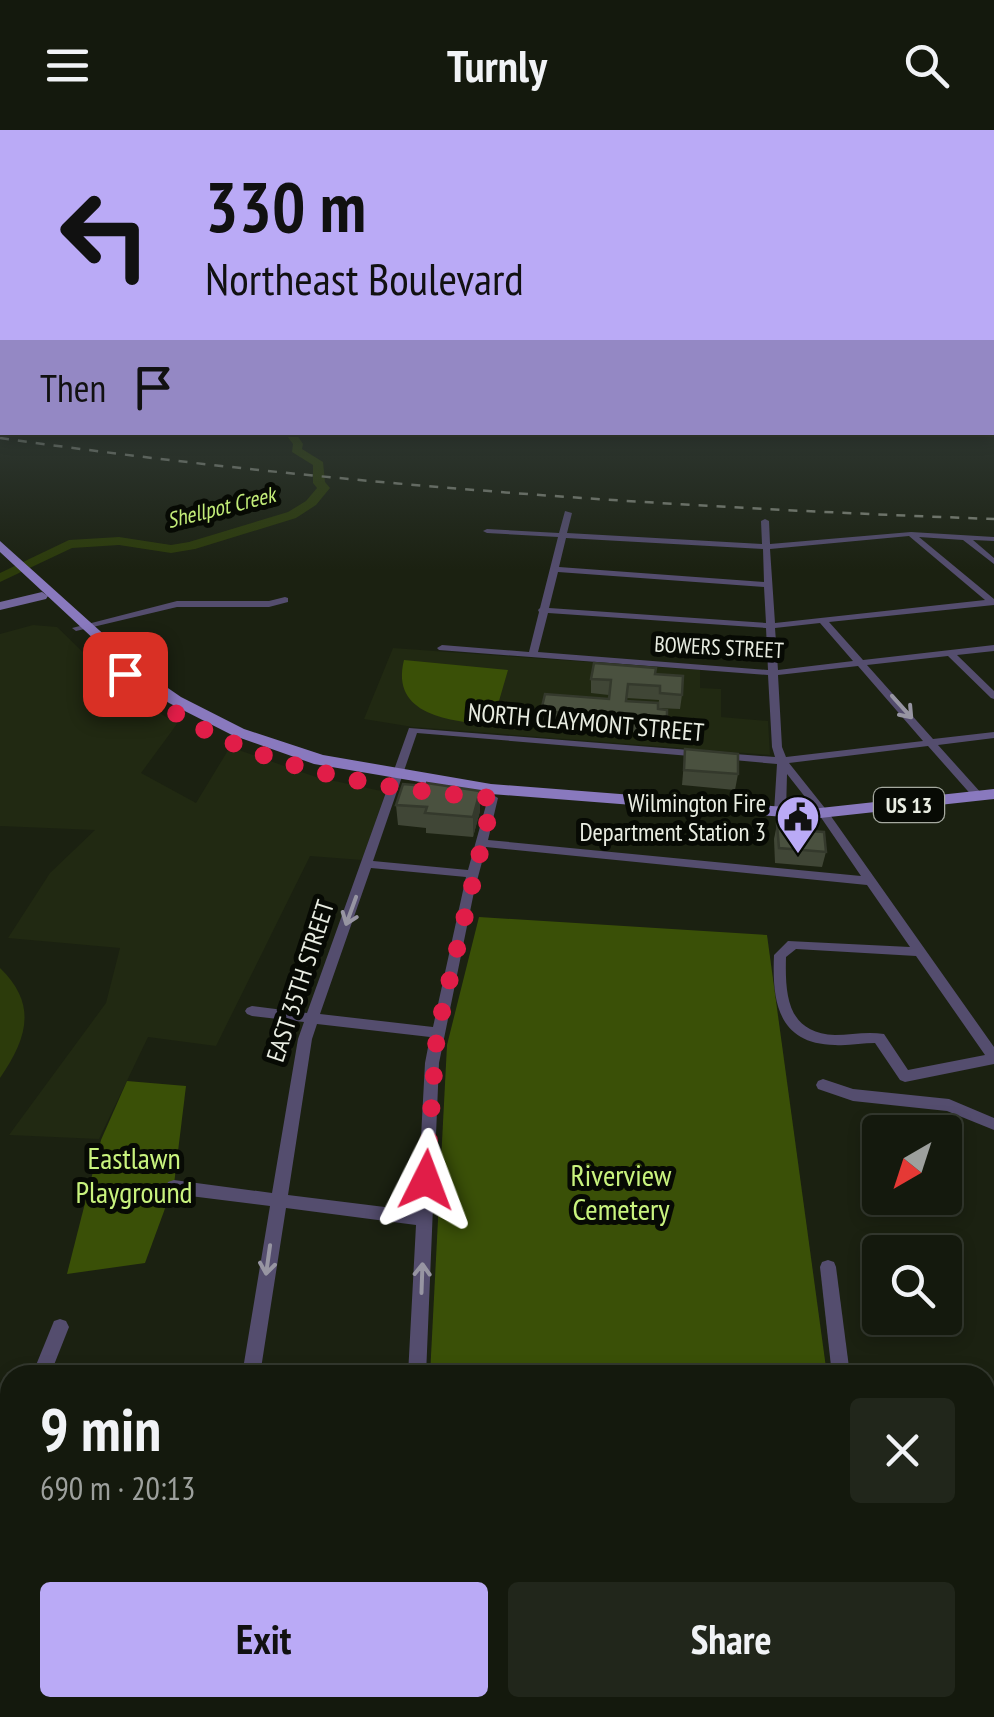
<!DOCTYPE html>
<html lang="en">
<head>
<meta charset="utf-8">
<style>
  body { margin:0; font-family:"PT Sans Narrow",sans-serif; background:#21261b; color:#f1f3f6; height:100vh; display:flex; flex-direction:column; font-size:38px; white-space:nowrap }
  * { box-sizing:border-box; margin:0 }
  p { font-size:32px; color:#9da09d }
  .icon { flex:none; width:55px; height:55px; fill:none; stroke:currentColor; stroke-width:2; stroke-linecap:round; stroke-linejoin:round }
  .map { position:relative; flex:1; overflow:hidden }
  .drawer { position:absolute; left:0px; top:1235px; width:995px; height:352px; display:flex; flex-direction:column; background:#14190d; border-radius:30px 30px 0 0; box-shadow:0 5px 15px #0003,0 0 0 2px #33382e }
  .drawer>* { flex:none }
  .hud { position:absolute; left:0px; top:0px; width:995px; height:305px; box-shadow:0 5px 15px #0003,0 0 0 2px #33382e; background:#baaaf6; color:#111; overflow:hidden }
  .needle { width:65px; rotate:219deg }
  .tools { position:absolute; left:862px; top:985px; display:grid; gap:20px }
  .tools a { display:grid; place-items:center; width:100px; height:100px; border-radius:10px; background:#14190d; box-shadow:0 5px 15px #0003,0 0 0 2px #33382e; font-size:50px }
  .pin { position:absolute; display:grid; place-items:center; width:85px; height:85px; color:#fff; margin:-42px; border-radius:20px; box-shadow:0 5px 15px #0006 }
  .me { position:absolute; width:110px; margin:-55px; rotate:3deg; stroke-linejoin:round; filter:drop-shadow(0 0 8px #0008) }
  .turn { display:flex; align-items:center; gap:35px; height:210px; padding:0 40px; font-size:45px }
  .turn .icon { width:130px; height:130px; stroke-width:2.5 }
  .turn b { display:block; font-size:70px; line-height:85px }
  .then { display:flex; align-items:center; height:95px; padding:0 40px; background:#0003; gap:20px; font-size:38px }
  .round { display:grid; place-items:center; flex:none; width:105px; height:105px; border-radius:10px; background:#21261b }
  .overview { display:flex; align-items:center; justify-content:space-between; height:170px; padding:0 40px }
  h1 { font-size:60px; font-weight:700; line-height:75px }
  .button { display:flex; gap:20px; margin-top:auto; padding:20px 40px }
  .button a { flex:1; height:115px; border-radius:10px; background:#baaaf6; color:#111; font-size:40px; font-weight:700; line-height:115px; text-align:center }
  .button a+a { background:#21261b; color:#f1f3f6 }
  header { display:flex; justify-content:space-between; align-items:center; height:130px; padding:0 40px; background:#14190d; font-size:45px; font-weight:700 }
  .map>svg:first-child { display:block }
  .built { fill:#212912 }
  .green { fill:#3a5007 }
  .water { fill:#2c3b0b }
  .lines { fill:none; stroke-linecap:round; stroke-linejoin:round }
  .river { fill:#2c3b0b; fill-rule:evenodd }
  .street { fill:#544d6e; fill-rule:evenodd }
  .secondary { fill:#72669b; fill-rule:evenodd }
  .primary { fill:#8979be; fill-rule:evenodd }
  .rail { stroke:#7d8275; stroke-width:2.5; stroke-dasharray:9 9; stroke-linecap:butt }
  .wall { fill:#404636 }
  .shaded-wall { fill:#34392c }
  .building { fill:#4a513f; stroke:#34392c; stroke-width:2.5 }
  .oneway { stroke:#9795a2 }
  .route { stroke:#e11d48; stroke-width:18; stroke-dasharray:0 32.4 }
  .labels { text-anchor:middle; stroke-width:10; stroke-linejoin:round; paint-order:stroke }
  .far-water-label { font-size:22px; font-style:italic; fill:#c3ed78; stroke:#070a04 }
  .far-street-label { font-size:22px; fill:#e9ede2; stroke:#070a04 }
  .shield { fill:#070a04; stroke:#a5a99f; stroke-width:2.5 }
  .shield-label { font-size:22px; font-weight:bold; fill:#e9ede2 }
  .street-label { font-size:25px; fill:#e9ede2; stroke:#070a04 }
  .poi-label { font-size:25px; fill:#e9ede2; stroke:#070a04; text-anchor:end }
  .near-park-label { font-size:30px; fill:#c9f37e; stroke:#070a04 }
</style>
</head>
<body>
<header><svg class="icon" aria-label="menu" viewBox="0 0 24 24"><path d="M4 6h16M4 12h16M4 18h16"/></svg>Turnly<svg class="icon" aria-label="search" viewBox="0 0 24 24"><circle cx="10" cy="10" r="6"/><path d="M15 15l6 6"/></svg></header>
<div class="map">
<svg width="994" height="1587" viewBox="0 0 994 1587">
  <rect width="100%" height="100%" fill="#1b2111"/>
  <!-- built -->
  <g class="built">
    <path d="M33,495l24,2 61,59 59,38 -36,49 55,30 34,-56 86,30 70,15 -24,68 -52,-4 -94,190 -68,-9 -49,102 -90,-4 97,-132 14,-55 -112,-10 42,-65 45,-43 -95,-4v-192z"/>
    <path d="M393,518l307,22v18l21,1v28l47,4 2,34 -357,-28 -49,-8z"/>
  </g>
  <!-- green -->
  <g class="green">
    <path d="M404,530l104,10 -16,55c-41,-4 -102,-9 -88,-65z"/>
    <path d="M479,787l288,18 60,440h-397l17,-330z"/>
    <path d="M127,951l59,5 -12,98 -29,79 -78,11 34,-134z"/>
    <path d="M537,1578h329l1,9h-329z"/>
  </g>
  <!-- water -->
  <path class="water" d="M0,838c38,37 27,70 0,110z"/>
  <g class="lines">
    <!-- river -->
    <path class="river" d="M284,302h11l8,12 -1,5 21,13 2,20 5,6 -14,17 -20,13 -101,31 -24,4 -52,-8 -47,3 -72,34v-9l69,-33 50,-3 52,8 18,-3 99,-30 18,-11 11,-13 -4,-5v-18l-21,-13 1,-8z"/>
    <!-- street -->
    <g class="street">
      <path d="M565,381l7,2 -5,20 195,11 -1,-23 4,-2 4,2 1,23 141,-12 83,5v4l-21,-1 21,18v6l-31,-24 -44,-3 75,62v6l-165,17 34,38 131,-15v6l-37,4 37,36v8l-3,-1 -43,-42 -81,9 66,74 61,-7v6l-56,7 44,49 1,2 -1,2h-8l-46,-52 -139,17 39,49 166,235v17l-89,18 -5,-2 -25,-37c-13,0 -26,3 -40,2 -57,-1 -63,-43 -61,-90l14,-14 122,6 -43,-62 -381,-38 -12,45 -35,171 -13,312h-18l8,-150 -130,-17 -26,167h-18l28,-169 -96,-12 -6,-2 -2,-5 2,-5 6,-2 98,13 26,-154 6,-17 -52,-6 -5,-2 -2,-3 2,-3 5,-2 55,7 102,-285 293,23 5,3 -5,3 -285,-24 -44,128 95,9 20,-72 5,-3 5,3 -10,42 373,36 -41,-60 -33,-42 -1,38 -6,3 -4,-1 -2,-2 3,-48 -55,-5 -5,-3 5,-3 53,4 -3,-10 -4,-72 -329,-25 -2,-2 5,-3 87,7 10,-40 -1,-2 2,-2 18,-71 -71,-4 -4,-2 4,-2 72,4zM909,406l76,64 -210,23 -5,-74zM566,408l197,11 1,33 -205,-15zM558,442l206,15 2,36 -217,-15zM548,483l218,15 2,42 -230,-18zM820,493l33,38 -75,9 -3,-42zM858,536l65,75 -137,16 -4,-10 -4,-72zM371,738l95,9 -33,150 -113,-13zM796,819l120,7 69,99 -77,15 -24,-36c-17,-3 -33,1 -49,1 -48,-2 -50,-40 -49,-78zM317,894l113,13 -5,26 -8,148 -129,-16 24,-156z"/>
      <path d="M285,467l3,1v4l-19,5h-92l-101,24 -4,-3 105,-27h92z"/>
      <path d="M823,949l30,10 96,10 45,19v12l-47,-19 -94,-10 -35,-12 -2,-4 2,-4z"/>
      <path d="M828,1130l6,2 2,5 14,108h-18l-12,-108 2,-5z"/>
      <path d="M60,1189l6,2 3,6 -19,48h-18l22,-54z"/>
      <path d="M0,1290l10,2v18l-10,-2z"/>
      <path d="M985,1496l9,1v22l-9,-1z"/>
      <path d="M10,1532v38l-2,6 -8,3v-38l2,-6z"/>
      <path d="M188,1578h22l-2,9h-22z"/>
      <rect x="391" y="1578" width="22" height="9"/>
      <path d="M867,1578h22l1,9h-22z"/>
    </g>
    <!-- secondary -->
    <path class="secondary" d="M42,462l6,4 -2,3 -46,11v-8z"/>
    <!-- primary -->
    <path class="primary" d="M0,411l149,134 32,22 63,32 79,26 168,29 320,25 183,-20v10l-183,20 -320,-25 -177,-30 -82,-29 -63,-32 -30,-22 -139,-129z"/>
    <!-- rail -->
    <path class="rail" d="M0,308c330,47 661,69 994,81"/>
  </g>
  <!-- wall -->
  <g class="wall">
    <path d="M655,544l27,21 -2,14 -22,-1 1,-8 -32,-2 -1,3 41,9 -2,25 -124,-10v-14l68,-12v-4l-18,-2v-14z"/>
    <path d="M685,619l53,25 -3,16 -53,-5z"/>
    <path d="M426,656l54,5v20l-7,26 -47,-4v-5l-28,-3 -2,-20z"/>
    <path d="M777,694l18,6 31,22 -4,15 -47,-4 -1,-24z"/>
  </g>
  <!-- shaded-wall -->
  <path class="shaded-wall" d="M480,661v20l-7,26v-20z"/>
  <!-- building -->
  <g class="building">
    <path d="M594,533l62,5 -1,6 28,2 -1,19 -22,-2v-7l-32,-2 -2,17 32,2v6l9,1v11l-126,-10 4,-17 64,5 2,-19 -20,-1z"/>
    <path d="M685,619l53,5v20l-54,-4z"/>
    <path d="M427,653l53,8 -7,26 -48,-4 2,-6 -31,-2 7,-21 23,2z"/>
    <path d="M777,694l17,1 1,5 29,2 2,20 -47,-4z"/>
  </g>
  <!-- one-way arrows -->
  <defs><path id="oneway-shaft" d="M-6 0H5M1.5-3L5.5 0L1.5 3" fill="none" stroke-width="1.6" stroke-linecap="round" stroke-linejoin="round" transform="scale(2.5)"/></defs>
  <g class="oneway">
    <use href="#oneway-shaft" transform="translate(902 577) rotate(48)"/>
    <use href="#oneway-shaft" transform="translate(351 781) rotate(110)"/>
    <use href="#oneway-shaft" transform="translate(268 1130) rotate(98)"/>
    <use href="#oneway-shaft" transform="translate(422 1148) rotate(-88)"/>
  </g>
  <!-- sky -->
  <linearGradient id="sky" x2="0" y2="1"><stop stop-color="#0f1209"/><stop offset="0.49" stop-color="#394343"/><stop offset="1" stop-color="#394343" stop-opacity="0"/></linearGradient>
  <rect width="994" height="440" fill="url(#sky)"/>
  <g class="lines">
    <!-- route -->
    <path class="route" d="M125,544c93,89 244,115 368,124l-56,235 -11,147"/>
  </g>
  <!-- icons -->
  <defs>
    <g id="civic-pin" transform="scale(2.25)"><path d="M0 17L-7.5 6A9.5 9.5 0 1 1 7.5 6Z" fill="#baaaf6" stroke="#070a04"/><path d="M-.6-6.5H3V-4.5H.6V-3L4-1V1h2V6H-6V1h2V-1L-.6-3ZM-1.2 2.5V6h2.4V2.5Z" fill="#111"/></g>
  </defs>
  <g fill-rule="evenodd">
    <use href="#civic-pin" x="798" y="687"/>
  </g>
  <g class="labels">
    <!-- far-water labels -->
    <g class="far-water-label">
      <text transform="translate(221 377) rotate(-14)" y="8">Shellpot Creek</text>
    </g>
    <!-- far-street labels -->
    <g class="far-street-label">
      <text transform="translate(719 517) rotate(3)" y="8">BOWERS STREET</text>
    </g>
    <!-- shield labels -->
    <rect class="shield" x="874" y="658" width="70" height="34" rx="8"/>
    <g class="shield-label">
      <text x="909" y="683">US 13</text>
    </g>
    <!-- street labels -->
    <g class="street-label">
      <text transform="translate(586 592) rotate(5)" y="9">NORTH CLAYMONT STREET</text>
      <text transform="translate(300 851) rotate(-72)" y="9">EAST 35TH STREET</text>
    </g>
    <!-- poi labels -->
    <g class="poi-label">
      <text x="766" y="682">Wilmington Fire<tspan x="766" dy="29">Department Station 3</tspan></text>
    </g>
    <!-- near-park labels -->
    <g class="near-park-label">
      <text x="134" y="1039">Eastlawn<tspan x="134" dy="34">Playground</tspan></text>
      <text x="621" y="1056">Riverview<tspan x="621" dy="34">Cemetery</tspan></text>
    </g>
  </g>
</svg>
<div class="tools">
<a><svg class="needle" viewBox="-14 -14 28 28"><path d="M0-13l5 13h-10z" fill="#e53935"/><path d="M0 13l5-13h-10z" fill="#9da09d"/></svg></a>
<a><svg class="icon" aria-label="search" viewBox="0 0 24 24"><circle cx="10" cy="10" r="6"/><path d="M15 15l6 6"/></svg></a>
</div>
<div class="pin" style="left:125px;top:544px;background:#d93025"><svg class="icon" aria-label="arrive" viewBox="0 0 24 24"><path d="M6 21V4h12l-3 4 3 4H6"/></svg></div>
<svg class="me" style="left:426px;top:1050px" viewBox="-20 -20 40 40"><path d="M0-17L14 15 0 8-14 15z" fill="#e11d48" stroke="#fff" stroke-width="4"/></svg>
<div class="hud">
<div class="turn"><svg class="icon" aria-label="left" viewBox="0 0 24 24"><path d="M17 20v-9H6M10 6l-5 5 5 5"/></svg><div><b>330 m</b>Northeast Boulevard</div></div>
<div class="then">Then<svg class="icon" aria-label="arrive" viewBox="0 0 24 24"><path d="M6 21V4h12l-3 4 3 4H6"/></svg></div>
</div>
<section class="drawer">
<div class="overview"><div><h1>9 min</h1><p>690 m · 20:13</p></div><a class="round"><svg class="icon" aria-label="close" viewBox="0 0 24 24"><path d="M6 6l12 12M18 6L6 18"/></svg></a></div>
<div class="button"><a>Exit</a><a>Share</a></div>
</section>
</div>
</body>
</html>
